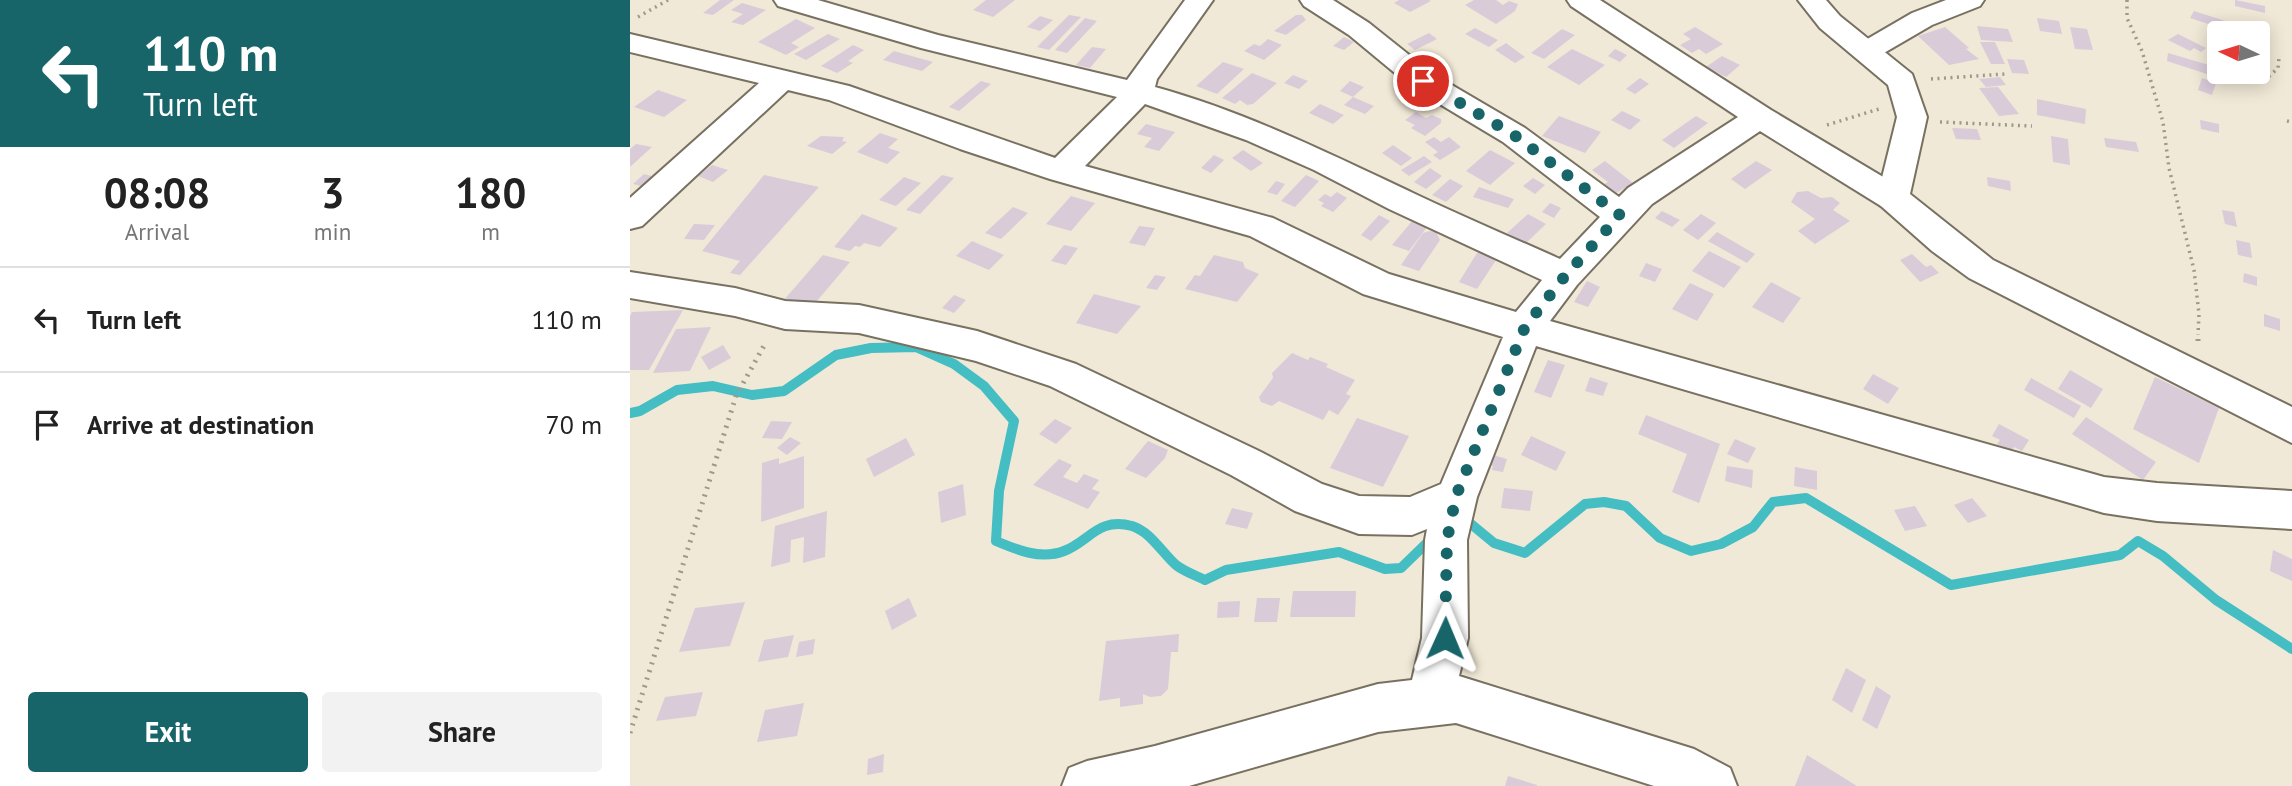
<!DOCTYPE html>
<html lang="en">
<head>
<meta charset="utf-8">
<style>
  body { margin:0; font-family:"PT Sans",sans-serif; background:#f2f2f2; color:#222; height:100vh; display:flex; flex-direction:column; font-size:26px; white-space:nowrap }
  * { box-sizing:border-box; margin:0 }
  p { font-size:23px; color:#767676 }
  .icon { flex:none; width:38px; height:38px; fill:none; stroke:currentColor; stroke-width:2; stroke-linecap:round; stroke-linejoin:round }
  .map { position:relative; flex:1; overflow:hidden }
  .side { display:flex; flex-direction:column; background:#fff; width:630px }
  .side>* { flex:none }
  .hud { background:#176568; color:#fff; overflow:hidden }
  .needle { width:46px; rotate:274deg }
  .fabs { position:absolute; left:1577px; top:21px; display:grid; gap:14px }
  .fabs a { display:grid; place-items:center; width:63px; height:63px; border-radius:7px; background:#fff; box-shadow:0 4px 18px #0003; font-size:35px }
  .pin { position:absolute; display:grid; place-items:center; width:60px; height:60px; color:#fff; margin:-30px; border:4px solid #fff; border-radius:50%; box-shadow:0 2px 7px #0007 }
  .me { position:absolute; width:77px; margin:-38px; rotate:1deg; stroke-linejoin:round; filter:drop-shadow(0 0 5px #0008) }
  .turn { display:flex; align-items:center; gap:24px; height:147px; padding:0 28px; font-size:32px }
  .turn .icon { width:91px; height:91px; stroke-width:2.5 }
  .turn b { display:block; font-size:49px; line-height:60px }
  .eta { display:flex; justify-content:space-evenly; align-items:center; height:119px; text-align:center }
  .eta b { font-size:42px; font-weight:600; line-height:49px }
  .primary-button { display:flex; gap:14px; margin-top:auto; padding:14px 28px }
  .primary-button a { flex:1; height:80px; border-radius:7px; background:#176568; color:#fff; font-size:28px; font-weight:600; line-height:80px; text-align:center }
  .primary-button a+a { background:#f2f2f2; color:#222 }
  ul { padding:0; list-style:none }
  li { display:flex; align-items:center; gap:21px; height:105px; padding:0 28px; border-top:2px solid #e0e0e0 }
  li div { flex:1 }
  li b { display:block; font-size:26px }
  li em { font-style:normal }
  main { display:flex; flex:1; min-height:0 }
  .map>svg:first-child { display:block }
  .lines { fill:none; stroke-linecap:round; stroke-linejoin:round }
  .stream { stroke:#44bdc3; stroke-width:10 }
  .building { fill:#dacbd9 }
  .minor-casing { stroke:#787161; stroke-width:4 }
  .tertiary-casing { stroke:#787161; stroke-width:4 }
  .path-far1 { stroke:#9f998b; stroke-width:3.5; stroke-dasharray:2 4.5; stroke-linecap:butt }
  .path { stroke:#9f998b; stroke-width:5; stroke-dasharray:2 6; stroke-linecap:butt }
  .minor { fill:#fff; fill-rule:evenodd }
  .tertiary { fill:#fff; fill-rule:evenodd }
  .route { stroke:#176568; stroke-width:12; stroke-dasharray:0 21.6 }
</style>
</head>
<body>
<main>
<section class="side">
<div class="hud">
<div class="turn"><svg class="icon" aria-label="left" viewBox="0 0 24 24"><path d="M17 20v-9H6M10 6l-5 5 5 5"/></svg><div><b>110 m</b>Turn left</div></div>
</div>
<div class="eta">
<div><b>08:08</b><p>Arrival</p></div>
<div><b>3</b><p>min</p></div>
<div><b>180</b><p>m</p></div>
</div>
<ul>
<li><svg class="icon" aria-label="left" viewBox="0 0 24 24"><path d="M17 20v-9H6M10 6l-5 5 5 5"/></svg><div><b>Turn left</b></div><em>110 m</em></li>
<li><svg class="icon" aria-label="arrive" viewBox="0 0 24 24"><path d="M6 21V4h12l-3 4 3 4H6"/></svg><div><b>Arrive at destination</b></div><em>70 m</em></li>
</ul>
<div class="primary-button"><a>Exit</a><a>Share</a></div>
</section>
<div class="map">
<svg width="1662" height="786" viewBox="0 0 1662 786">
  <rect width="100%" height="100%" fill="#f1e9d7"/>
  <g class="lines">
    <!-- stream -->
    <g class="stream">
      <path d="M0,413l10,-2 37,-21 36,-4 39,9 32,-4 52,-36 35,-7 45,-1 38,17 30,22 30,35 -15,70 -3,50c21,9 45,19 68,10 26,-10 34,-34 68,-25 19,6 30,27 44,39 9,7 19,10 29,15l21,-10 113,-18 46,17 16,-1 33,-32"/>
      <path d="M830,525l11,-1 23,19 31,10 60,-49 19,-2 22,4 34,32 31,13 30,-7 32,-17 20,-25 33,-4 145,87 169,-30 18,-14 25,15 53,44 76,49"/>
    </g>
  </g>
  <!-- building -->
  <g class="building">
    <path d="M90,0h14l-21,15 -10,-2z"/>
    <path d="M356,0h29l-22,17 -20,-7z"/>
    <path d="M769,0h30l2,1 -21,11 -16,-9z"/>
    <path d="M844,0h22l7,5 6,-4 9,3 -3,7 -19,13 -31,-19z"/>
    <path d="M1605,0l30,6v7l-30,-7z"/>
    <path d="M112,3l24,7 -23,15 -12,-3 12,-8 -12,-4z"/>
    <path d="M1564,11l44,14 -5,7 -43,-14z"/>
    <path d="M439,15l12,2 -32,33 -12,-3z"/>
    <path d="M666,15h6l4,5 -20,15 -12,-4z"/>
    <path d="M410,16l13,4 -13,11 -13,-4z"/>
    <path d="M455,18l12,3 -30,32 -12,-3z"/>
    <path d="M1407,18l22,3 3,13 -22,-3z"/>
    <path d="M166,19l19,9 -24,15 8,4 -13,8 -28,-13z"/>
    <path d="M1347,26l31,3 5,13 -32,-2z"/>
    <path d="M1065,27l28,17 -17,10 -7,-5 -7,4 -12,-8 11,-6 -8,-5z"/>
    <path d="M1315,27l24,21 -3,1 13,10 -30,6 -31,-29z"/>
    <path d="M1440,27l17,2 6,21 -18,-1z"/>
    <path d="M845,28l23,12 -9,7 -24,-13z"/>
    <path d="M932,29l13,6 -31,24 -13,-6z"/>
    <path d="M799,33l8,6 -22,11 -8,-6z"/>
    <path d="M198,34l12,5 -34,21 -12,-6z"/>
    <path d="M1548,34l28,14 -5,4 -7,-4 -4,3 -22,-11z"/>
    <path d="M714,37l10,5 -10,8 -11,-4z"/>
    <path d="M638,39l14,6 -18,15 -20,-9 10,-7 6,2z"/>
    <path d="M1350,42h15l10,22h-14z"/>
    <path d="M876,43l19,14 -10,6 -20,-13z"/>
    <path d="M223,45l11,5 -16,11 5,2 -16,10 -16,-7z"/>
    <path d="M462,47l14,2 -16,19 -14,-3z"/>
    <path d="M942,49l33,16 -26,20 -32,-18z"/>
    <path d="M985,49l12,6 -7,7 -12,-6z"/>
    <path d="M264,51l39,11 -11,9 -39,-11z"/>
    <path d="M1538,53l51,15v4h5l-2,7 -55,-18z"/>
    <path d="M1092,56l18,9 -14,12 -20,-10z"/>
    <path d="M1377,59l17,1 5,14 -17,-1z"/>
    <path d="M593,62l21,7 -27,25 -21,-8z"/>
    <path d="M622,73l25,10 -24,21 -6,1 -7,-5 -5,4 -13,-6z"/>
    <path d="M663,75l15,6 -9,8 -15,-6z"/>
    <path d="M1370,77l6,8 -20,2 -7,-8z"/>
    <path d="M1010,78l9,6 -14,10 -9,-5z"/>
    <path d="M1572,78l14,5 -4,12 -14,-5z"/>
    <path d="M351,81l10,3 -32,27 -10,-4z"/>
    <path d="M720,81l14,6 -11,10 -13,-6z"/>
    <path d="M1368,87l21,27 -20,2 -20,-28z"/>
    <path d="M28,90l29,10 -23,17 -30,-10z"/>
    <path d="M780,90l17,12 -10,7 -18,-13z"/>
    <path d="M723,97l21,9 -9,8 -21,-9z"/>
    <path d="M1407,99l49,10 -1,15 -48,-9z"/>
    <path d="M690,104l24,11 -11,9 -24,-11z"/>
    <path d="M992,111l19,9 -11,10 -19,-10z"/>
    <path d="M786,112l10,6 6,-3 9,4v4l-16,13 -14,-8 4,-3 -10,-5z"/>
    <path d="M929,116l42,16 -16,21 -43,-17z"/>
    <path d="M1066,116l12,7 -34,25 -12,-8z"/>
    <path d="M1570,120l19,4v9l-18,-4z"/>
    <path d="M516,124l29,8 -16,19 -15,-4 8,-9 -15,-4z"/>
    <path d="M1322,128l25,1 4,11 -25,-1z"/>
    <path d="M250,133l18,6 -10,9 12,4 -13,12 -30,-12z"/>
    <path d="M191,136l23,1 -2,4 5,1 -15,12 -25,-8z"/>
    <path d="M1421,136l17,3 2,26 -17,-3z"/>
    <path d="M804,137l7,5 8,-5 12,10 -21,13 -7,-5 5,-3 -13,-10z"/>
    <path d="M1474,138l32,4 3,10 -33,-5z"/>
    <path d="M6,144l16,3 -22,20v-18z"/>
    <path d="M763,145l19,13 -11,8 -19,-13z"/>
    <path d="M613,150l20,13 -12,8 -19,-13z"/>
    <path d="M860,150l25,13 -25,22 -24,-14z"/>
    <path d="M584,155l10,5 -13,13 -10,-5z"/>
    <path d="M794,156l8,6 -23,14 -8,-6z"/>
    <path d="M975,161l28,22 -20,12 -12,-9 7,-4 -16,-12z"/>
    <path d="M1126,161l16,9 -27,19 -14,-10z"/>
    <path d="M82,165l16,5 -15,12 -15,-6z"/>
    <path d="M800,168l12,8 -16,13 -12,-7z"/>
    <path d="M14,174l11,3 -11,10 -11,-3z"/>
    <path d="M134,175l55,12 -79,88 -10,-2 10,-12 -38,-10z"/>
    <path d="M312,175l12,3 -34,36 -14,-4z"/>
    <path d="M676,175l13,6 -24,26 -14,-6z"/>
    <path d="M274,177l17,6 -25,23 -17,-6z"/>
    <path d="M1357,177l23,4 1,10 -23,-5z"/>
    <path d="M903,178l12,7 -10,9 -12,-8z"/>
    <path d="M820,179l13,7 -17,16 -14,-7z"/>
    <path d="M646,181l9,3 -8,11 -10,-3z"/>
    <path d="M849,187l35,12 -6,9 -35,-11z"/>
    <path d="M1178,191l13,7 11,-1 8,6 -7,7 17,11 -35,23 -17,-13 17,-12 -24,-17 6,-10z"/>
    <path d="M707,192l10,6 -14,14 -12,-6 3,-3 -6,-3 7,-6 6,3z"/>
    <path d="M441,196l24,7 -24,28 -25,-7z"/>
    <path d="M920,203l11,5 -7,10 -12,-6z"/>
    <path d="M383,207l15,6 -27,26 -16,-6z"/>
    <path d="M1592,210l12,2 3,15 -12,-3z"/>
    <path d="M1032,211l18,9 -8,7 -17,-9z"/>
    <path d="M232,214l36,14 -18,19 -16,-4 -4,4 -5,-1 -5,5 -16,-4z"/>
    <path d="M898,214l18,10 -21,20 -18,-11z"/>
    <path d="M1071,214l15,9 -18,17 -15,-10z"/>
    <path d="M749,215l11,6 -19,20 -10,-6z"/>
    <path d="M783,220l14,7 -18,24 -17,-6z"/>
    <path d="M64,224l21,1 -11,15 -20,-1z"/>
    <path d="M509,226l16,2 -10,18 -16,-3z"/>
    <path d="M800,231l6,1 4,8 -21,31 -18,-6 22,-32z"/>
    <path d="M1087,232l38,22 -8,9 -39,-22z"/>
    <path d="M1606,240l14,3 2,15 -14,-3z"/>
    <path d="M342,241l32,14 -15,15 -33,-14z"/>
    <path d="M434,245l14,3 -12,17 -15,-4z"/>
    <path d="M1079,251l32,16 -17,21 -32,-17z"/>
    <path d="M854,252l12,8 -19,29 -18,-7 18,-29z"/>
    <path d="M1282,254l14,13 5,-2 8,8 -19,9 -20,-22z"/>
    <path d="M193,255l27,7 -39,46 -28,-7z"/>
    <path d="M584,255l29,7 2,6 14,6 -22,28 -52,-13 10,-14 5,1z"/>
    <path d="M1016,263l16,6 -7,13 -16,-6z"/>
    <path d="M1614,273l13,4v9l-14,-4z"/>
    <path d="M525,275l11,2 -9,13 -11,-2z"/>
    <path d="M957,281l13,6 -12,20 -14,-5z"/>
    <path d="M1141,282l30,16 -18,25 -31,-16z"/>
    <path d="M1060,283l24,11 -17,27 -25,-12z"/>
    <path d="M464,294l47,12 -24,28 -41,-11z"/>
    <path d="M324,295l12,5 -12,13 -12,-5z"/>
    <path d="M53,310l-34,60h-19v-54l2,-4z"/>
    <path d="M1634,314l16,5v12l-16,-5z"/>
    <path d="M81,327l-21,44 -37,2 23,-44z"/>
    <path d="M93,345l8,13 -22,12 -8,-13z"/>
    <path d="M662,353l16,7 2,-3 18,7 -2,3 29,13 -9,14 5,2 -13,19 -9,-5 -6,10 -44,-19 -7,5 -11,-4 -2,-5 14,-19 -1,-5z"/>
    <path d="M918,360l17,5 -14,33 -17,-6z"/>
    <path d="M1440,370l33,19 -12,19 -33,-19z"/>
    <path d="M1243,374l26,14 -11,16 -25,-15z"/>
    <path d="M960,377l18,6 -5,13 -18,-5z"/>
    <path d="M1525,377l64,31 -20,55 -66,-34z"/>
    <path d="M1401,378l50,28 -7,12 -50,-28z"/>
    <path d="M1016,415l74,29 -21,59 -27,-11 15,-38 -49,-20z"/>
    <path d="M1456,417l70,45 -13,18 -71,-46z"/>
    <path d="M727,418l52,18 -26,51 -53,-19z"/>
    <path d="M425,419l17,9 -16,16 -17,-10z"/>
    <path d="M141,421l21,1 -10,17 -20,-1z"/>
    <path d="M1369,424l30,16 -7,11 -8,-4 -3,5 -14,-8 3,-4 -8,-4z"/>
    <path d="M901,436l35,16 -10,19 -35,-16z"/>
    <path d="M160,437l11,6 -14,12 -10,-7z"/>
    <path d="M276,438l9,17 -41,22 -8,-18z"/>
    <path d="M1105,439l21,9 -8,15 -21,-9z"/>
    <path d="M518,441l20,9 -3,8 -19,20 -21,-9z"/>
    <path d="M863,455l14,4 -4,13 -11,-2 1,-4 -4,-1z"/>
    <path d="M174,456v52l-43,14 1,-59 17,-5v6z"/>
    <path d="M429,459l13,6 -9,12 14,6 7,-9 15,6 -7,9 8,3 -12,17 -55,-24z"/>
    <path d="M1097,466l26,4 -1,18 -27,-7z"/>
    <path d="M1165,467l22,4v19l-23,-4z"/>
    <path d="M333,484l3,31 -25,8 -3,-31z"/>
    <path d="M874,488l29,3 -3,20 -29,-3z"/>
    <path d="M1342,498l15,18 -19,7 -14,-18z"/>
    <path d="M1285,506l12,20 -22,5 -11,-21z"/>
    <path d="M602,508l21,5 -6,16 -22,-5z"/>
    <path d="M197,511l-2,46 -22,6 1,-26 -13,3 -1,22 -19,5 4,-41z"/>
    <path d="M1643,550l19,9v22l-22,-10z"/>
    <path d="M663,591h63l-1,26h-65z"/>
    <path d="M279,598l8,18 -25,14 -7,-19z"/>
    <path d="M627,598h23l-3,24h-23z"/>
    <path d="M610,601l-1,16 -22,1 1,-16z"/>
    <path d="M115,602l-15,44 -51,6 16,-44z"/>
    <path d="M549,634l-1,18h-7l-3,37 -7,7 -11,1 -7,-3v10l-23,3v-9l-21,3 7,-60z"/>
    <path d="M164,635l-6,22 -30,5 6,-22z"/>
    <path d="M185,639l-2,15 -17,3 3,-15z"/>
    <path d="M1216,668l20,12 -14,33 -20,-13z"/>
    <path d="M1246,686l15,10 -14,33 -15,-9z"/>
    <path d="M73,692l-7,24 -40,5 9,-24z"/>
    <path d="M174,703l-7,33 -40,6 8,-32z"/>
    <path d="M254,754l-1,18 -16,3 1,-16z"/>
    <path d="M1177,755l50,31h-62z"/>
    <path d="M878,776l29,9v1h-32z"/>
  </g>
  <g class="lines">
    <!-- minor casing -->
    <g class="minor-casing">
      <g id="minor">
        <path d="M144,0h44l120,35 189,45 58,-80h28l-56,79 -2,8c91,25 173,66 258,106 48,23 98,44 147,66l40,-42 -97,-75 -90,-54 -64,-53 -45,-29 -4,-6h33l36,23 64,51 92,54 94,69 9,-9 110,-71 -167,-111 -4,-6h33l171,110 134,80 4,8 -4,8 -12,4 -12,-4 -121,-75 -108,73 -75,81 -27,36 554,156 53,6 135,8v38l-135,-8 -53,-8 -568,-167 -59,151 -10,43 1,98 -9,38 235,73 36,19 7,18h-83l-198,-63 -78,9 -189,54h-127l7,-18 18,-7 68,-15 223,-62 34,-4 10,-42 3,-98 2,-11 -15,6 -53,-1 -64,-23 -64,-36 -181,-89 -74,-25 -117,-28 -74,-4 -50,-13 -105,-18v-26l105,16 50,13 74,4 118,26 99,33 183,87 63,33 37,12 51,1 31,-13 62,-147 -140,-43 -113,-58 -200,-57 -90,-30 -131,-49 -41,-10 -146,136 -12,3v-31l129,-115 -129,-31v-18l219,52 206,72 62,-61 -196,-49 -143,-42zM515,104l101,36 68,30 75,39 153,71 -26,32 -127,-38 -116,-56 -188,-52z"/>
        <path d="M1316,0h38l-4,6 -48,19 -55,32 -10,3 -10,-3 -4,-6 4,-6 55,-32z"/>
      </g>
    </g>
    <!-- tertiary casing -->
    <g class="tertiary-casing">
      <path id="tertiary" d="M1168,0h28l14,16 72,58 15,43 -17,77 83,66 299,147v36l-323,-165 -37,-27 -51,-45 -4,-8 20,-81 -9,-32 -68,-57z"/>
    </g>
    <!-- path-far1 -->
    <g class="path-far1">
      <path d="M1497,0v18l15,33 21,71 6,46 25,102 5,44 -1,21"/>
      <path d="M8,17l30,-17"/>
      <path d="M1301,79l74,-5"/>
      <path d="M1634,81l14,-13 1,-10"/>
      <path d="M1657,121l5,1"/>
      <path d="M1310,122l92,4"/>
      <path d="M1197,125l52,-16"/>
    </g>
    <!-- path -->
    <g class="path">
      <path d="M1568,341v-8"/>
      <path d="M0,733l106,-337 30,-54"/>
    </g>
    <!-- minor -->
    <use href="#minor" class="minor"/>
    <!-- tertiary -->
    <use href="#tertiary" class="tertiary"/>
  </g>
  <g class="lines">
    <!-- route -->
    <path class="route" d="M793,81l91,54 106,80 -55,61 -40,51 -69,169 -9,44 -2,98"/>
  </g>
</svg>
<div class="fabs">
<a><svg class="needle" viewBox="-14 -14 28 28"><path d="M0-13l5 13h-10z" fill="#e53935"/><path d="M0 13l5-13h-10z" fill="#767676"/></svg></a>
</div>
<div class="pin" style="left:793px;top:81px;background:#d93025"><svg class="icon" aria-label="arrive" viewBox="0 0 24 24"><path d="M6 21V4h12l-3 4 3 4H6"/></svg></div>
<svg class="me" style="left:815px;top:638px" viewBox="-20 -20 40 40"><path d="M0-17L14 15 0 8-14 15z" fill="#176568" stroke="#fff" stroke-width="4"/></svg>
</div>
</main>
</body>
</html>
